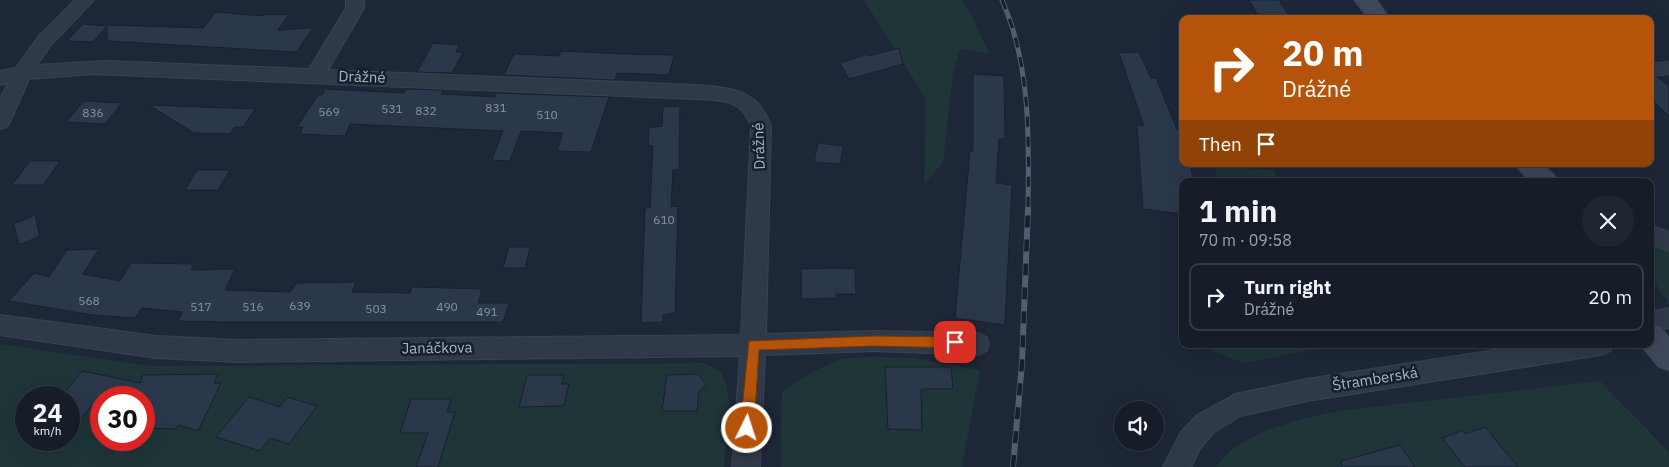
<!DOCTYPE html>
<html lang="en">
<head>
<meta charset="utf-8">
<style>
  body { margin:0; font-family:"IBM Plex Sans",sans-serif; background:#1f2631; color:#f1f3f6; height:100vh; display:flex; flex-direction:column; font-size:19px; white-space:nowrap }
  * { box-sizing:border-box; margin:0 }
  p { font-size:16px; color:#9ea2a8 }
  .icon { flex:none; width:28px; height:28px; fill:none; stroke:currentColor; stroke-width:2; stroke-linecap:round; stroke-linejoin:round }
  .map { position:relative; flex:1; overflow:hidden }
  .drawer { position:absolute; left:1179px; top:178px; width:475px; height:170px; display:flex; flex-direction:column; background:#161d29; border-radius:10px; box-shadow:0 5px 20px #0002,0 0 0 1px #353b46 }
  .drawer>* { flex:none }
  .guide { position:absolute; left:1179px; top:15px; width:475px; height:152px; border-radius:10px; box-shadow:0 5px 20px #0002,0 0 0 1px #353b46; background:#b45309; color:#fff; overflow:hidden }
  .buttons { position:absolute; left:1114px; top:401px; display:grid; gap:10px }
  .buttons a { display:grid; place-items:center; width:50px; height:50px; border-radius:50%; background:#161d29; box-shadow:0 5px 20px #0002,0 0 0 1px #353b46; font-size:25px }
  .speed { position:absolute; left:15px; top:386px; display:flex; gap:10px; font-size:25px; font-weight:700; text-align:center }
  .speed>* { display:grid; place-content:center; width:65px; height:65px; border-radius:50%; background:#161d29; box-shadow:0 5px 20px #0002,0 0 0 1px #353b46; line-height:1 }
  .speed small { font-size:12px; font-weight:400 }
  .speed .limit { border:8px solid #d22; background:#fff; color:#111 }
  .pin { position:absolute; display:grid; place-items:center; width:42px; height:42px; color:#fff; margin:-21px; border-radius:10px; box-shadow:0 2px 8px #0006 }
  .me { position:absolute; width:55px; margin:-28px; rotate:4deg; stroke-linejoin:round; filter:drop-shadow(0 0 4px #0008) }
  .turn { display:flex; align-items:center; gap:18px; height:105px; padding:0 20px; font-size:22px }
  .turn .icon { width:65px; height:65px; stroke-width:2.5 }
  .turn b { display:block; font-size:35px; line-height:42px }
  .then { display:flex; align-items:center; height:48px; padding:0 20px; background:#0003; gap:10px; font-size:19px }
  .round { display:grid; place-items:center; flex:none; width:52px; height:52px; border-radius:26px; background:#1f2631 }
  .head { display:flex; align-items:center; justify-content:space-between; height:85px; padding:0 20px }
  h1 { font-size:30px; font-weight:800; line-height:38px }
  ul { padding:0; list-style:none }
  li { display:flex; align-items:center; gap:15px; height:68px; margin:0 10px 8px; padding:0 10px; border:2px solid #353b46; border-radius:10px }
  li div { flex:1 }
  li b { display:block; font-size:19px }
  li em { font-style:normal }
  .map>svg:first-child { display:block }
  .green { fill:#1f3538; fill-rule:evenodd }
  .building { fill:#2b384c; stroke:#18212e }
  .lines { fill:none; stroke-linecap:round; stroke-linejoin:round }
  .minor-casing { stroke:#3a4351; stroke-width:2 }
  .secondary-casing { stroke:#3a4351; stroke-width:1 }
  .minor { fill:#303948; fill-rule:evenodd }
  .secondary { fill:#3e485b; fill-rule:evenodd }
  .rail-far1-casing { stroke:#525d6f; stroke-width:5 }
  .rail-casing { stroke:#525d6f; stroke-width:6 }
  .rail-far1 { stroke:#161f2c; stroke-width:3; stroke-dasharray:10; stroke-linecap:butt }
  .rail { stroke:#161f2c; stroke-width:4.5; stroke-dasharray:12; stroke-linecap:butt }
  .route { fill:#b45309; stroke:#753606 }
  .labels { text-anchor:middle; stroke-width:5; stroke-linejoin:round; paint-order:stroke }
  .number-label { font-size:12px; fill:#8994a6 }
  .street-label { font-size:15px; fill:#aab4c5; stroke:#161f2c }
</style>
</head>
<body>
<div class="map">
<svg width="1669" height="467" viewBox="0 0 1669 467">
  <rect width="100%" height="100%" fill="#1d2737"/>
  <!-- green -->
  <g class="green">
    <path d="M864,0h97l10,14 18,39 -29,-4 -7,24 -10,90 -19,21 2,-85z"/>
    <path d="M1216,166l58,4 5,11h-63z"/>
    <path d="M1650,240l19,9v55l-19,-28z"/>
    <path d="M0,344l150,22 553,-3c5,2 11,4 15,7 19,16 8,74 6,97h-724zM26,398h43v42h-43zM101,398h43v42h-43z"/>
    <path d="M1197,344h144l-97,19 -48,-18z"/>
    <path d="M872,357l41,1 67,12 -18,97h-181l1,-76 29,-18 29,-14z"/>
    <path d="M1600,381l69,71v15h-453c23,-36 90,-50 129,-57z"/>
  </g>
  <!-- building -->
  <g class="building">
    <path d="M1249,0h30l12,19h-31z"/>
    <path d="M216,12l48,4 1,-2 24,1 -11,15 35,-2 -17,24 -189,-11v-16l96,3z"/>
    <path d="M83,24l24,2 -14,16 -26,-1z"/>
    <path d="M433,43l26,2 -3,7h7l-11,21 -35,-1z"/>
    <path d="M899,48l4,16 -54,15 -9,-16 28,-9 1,2z"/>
    <path d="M561,51l63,3 50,1 -5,20 -52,-2 -2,7 -111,-5 10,-21 45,2z"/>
    <path d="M1139,52l12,26h5l21,51 5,1v34h9l2,17h-11v33l-39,-5 -6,-84 7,1 -25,-73z"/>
    <path d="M973,74l31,2 1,63h-6l-3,44 16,2 -7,140 -50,-7 15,-167h3z"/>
    <path d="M1658,77l11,10v29l-19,-18v-20z"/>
    <path d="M325,89l79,4 3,-4 36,1 -2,4 54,3 1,-4 113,4 -18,55 -34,-1 6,-18 -42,-2 -11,30 -18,-1 11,-29 -153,-7 -5,12 -45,-2 3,-7h-6l21,-32h4z"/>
    <path d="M84,101l38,2 -17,21 -39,-2z"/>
    <path d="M149,105l78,3 28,1 -12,18h-8l-5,7 -29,-1h-7z"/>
    <path d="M680,106l-1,64h-6l-2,37 7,-1 -3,107 -12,2v7l-22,1 4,-115h5l3,-62h-5l1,-18 13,-2 1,-19z"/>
    <path d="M818,143l25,3 -3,18 -26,-2z"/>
    <path d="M30,161h30l-17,24h-31z"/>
    <path d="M197,170h33l-12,20h-33z"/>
    <path d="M35,215l5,21 -21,9 -5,-21z"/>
    <path d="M509,247h21l-5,21h-22z"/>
    <path d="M99,249l-16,25 37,7 11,-18 63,1 -3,6 44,-1 -10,21 65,2 7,-9 59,-1 -4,10 58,1 2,-6 70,2 -4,14h31l-6,19h-279l-46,-1 5,-9 -41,-4 -7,10 -42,-3 -84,-14 25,-28 15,4 18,-27z"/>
    <path d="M835,268l20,1 1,25h-20v4l-35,1v-30z"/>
    <path d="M885,367h66l2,22h-32l1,41 -34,-1z"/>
    <path d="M82,371l58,12 3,-8 75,-1 -4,9h7l-23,48 -20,-6 -2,4 -32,-1v-30h-45l-30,33v-34l-7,-1z"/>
    <path d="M698,374l8,11 -7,6 -2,20h-35l5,-36z"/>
    <path d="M527,375h37l-2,9h7l-5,22 -45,1z"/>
    <path d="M249,397l31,10 7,-10 30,9 -28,38 -19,-6 -10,13 -44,-14z"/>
    <path d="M411,399h40l-4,13h8l-17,55h-22l12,-34h-28z"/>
    <path d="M1485,427l33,40h-53l-23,-29 21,-8 2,4z"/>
    <path d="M1400,445l15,22h-73l-1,-6z"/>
  </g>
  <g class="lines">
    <!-- minor casing -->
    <g class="minor-casing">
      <g id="minor">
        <path d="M75,0h19l-43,45 -14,20 69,-4 203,8 37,-61v-8h18v8l-36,62 368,15c35,3 63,4 75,42l-5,207 108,-3 103,2 9,4 3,7 -3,7 -9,4 -103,-4 -109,4 -5,112h-28l8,-111 -502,6 -82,-4 -156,-23v-20l156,21 82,4 503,-5 10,-208c-8,-28 -30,-27 -55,-28l-603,-25 -64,5 -19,43 -3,5 -7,2v-30l8,-16 -8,2v-14l16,-3 22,-31z"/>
        <path d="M1669,62v12l-19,2v-12z"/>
        <path d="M1650,225l19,7v19l-19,-7z"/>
        <path d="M1669,308v20l-19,4v-20z"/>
        <path d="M1534,344h79l-3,7 -9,4 -294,46 -66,15 -27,16 -15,18 -8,17h-28l18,-35 15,-16 40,-22 71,-15z"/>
      </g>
    </g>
    <!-- secondary casing -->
    <g class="secondary-casing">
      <g id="secondary">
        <path d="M1354,0h23l14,19h-23z"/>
        <path d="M1514,164h29l11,10 4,7h-29z"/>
        <path d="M1650,323l11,4 8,10v34l-11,-4 -19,-23h11z"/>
      </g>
    </g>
    <!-- minor -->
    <use href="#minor" class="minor"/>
    <!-- secondary -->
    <use href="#secondary" class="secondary"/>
    <!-- rail-far1 casing -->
    <g class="rail-far1-casing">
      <path id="rail-far1" d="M1002,0c29,66 27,139 26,210"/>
    </g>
    <!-- rail casing -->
    <g class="rail-casing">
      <path id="rail" d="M1013,467l9,-104 6,-154"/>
    </g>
    <!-- rail-far1 -->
    <use href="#rail-far1" class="rail-far1"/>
    <!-- rail -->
    <use href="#rail" class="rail"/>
  </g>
  <!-- route -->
  <path class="route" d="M874,336l81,1 4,2 2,3 -2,4 -4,2 -81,-2 -115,4 -5,78 -2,4 -5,2 -5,-2 -2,-4 9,-87z"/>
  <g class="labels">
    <!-- number labels -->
    <g class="number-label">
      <text x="496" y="112">831</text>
      <text x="392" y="113">531</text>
      <text x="426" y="115">832</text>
      <text x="329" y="116">569</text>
      <text x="93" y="117">836</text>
      <text x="547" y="119">510</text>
      <text x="664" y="224">610</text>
      <text x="89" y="305">568</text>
      <text x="300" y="310">639</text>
      <text x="201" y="311">517</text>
      <text x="253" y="311">516</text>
      <text x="447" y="311">490</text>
      <text x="376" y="313">503</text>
      <text x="487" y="316">491</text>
    </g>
    <!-- street labels -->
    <g class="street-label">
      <text transform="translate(362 77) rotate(2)" y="5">Drážné</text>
      <text transform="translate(759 146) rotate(-92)" y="5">Drážné</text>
      <text transform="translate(437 348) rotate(-1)" y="5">Janáčkova</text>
      <text transform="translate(1375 379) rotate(-9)" y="5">Štramberská</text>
    </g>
  </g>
</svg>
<div class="buttons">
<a><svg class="icon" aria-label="sound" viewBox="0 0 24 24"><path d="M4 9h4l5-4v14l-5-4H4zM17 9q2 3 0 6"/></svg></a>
</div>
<div class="speed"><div>24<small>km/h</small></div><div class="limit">30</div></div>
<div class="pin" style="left:955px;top:342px;background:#d93025"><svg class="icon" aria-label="arrive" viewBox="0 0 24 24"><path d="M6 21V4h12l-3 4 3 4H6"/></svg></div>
<svg class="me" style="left:747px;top:428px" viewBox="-20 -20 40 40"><circle r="17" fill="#b45309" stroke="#fff" stroke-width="3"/><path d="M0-11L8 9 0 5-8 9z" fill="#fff"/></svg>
<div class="guide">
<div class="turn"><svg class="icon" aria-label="right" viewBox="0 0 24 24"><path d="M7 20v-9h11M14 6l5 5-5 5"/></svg><div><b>20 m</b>Drážné</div></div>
<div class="then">Then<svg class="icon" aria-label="arrive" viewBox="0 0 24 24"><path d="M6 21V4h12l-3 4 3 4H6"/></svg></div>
</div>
<section class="drawer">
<div class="head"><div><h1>1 min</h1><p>70 m · 09:58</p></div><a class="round"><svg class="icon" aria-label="close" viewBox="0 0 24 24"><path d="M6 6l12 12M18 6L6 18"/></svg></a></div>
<ul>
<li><svg class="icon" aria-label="right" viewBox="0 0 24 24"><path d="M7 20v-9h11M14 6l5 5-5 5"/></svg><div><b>Turn right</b><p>Drážné</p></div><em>20 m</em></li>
</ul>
</section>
</div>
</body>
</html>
